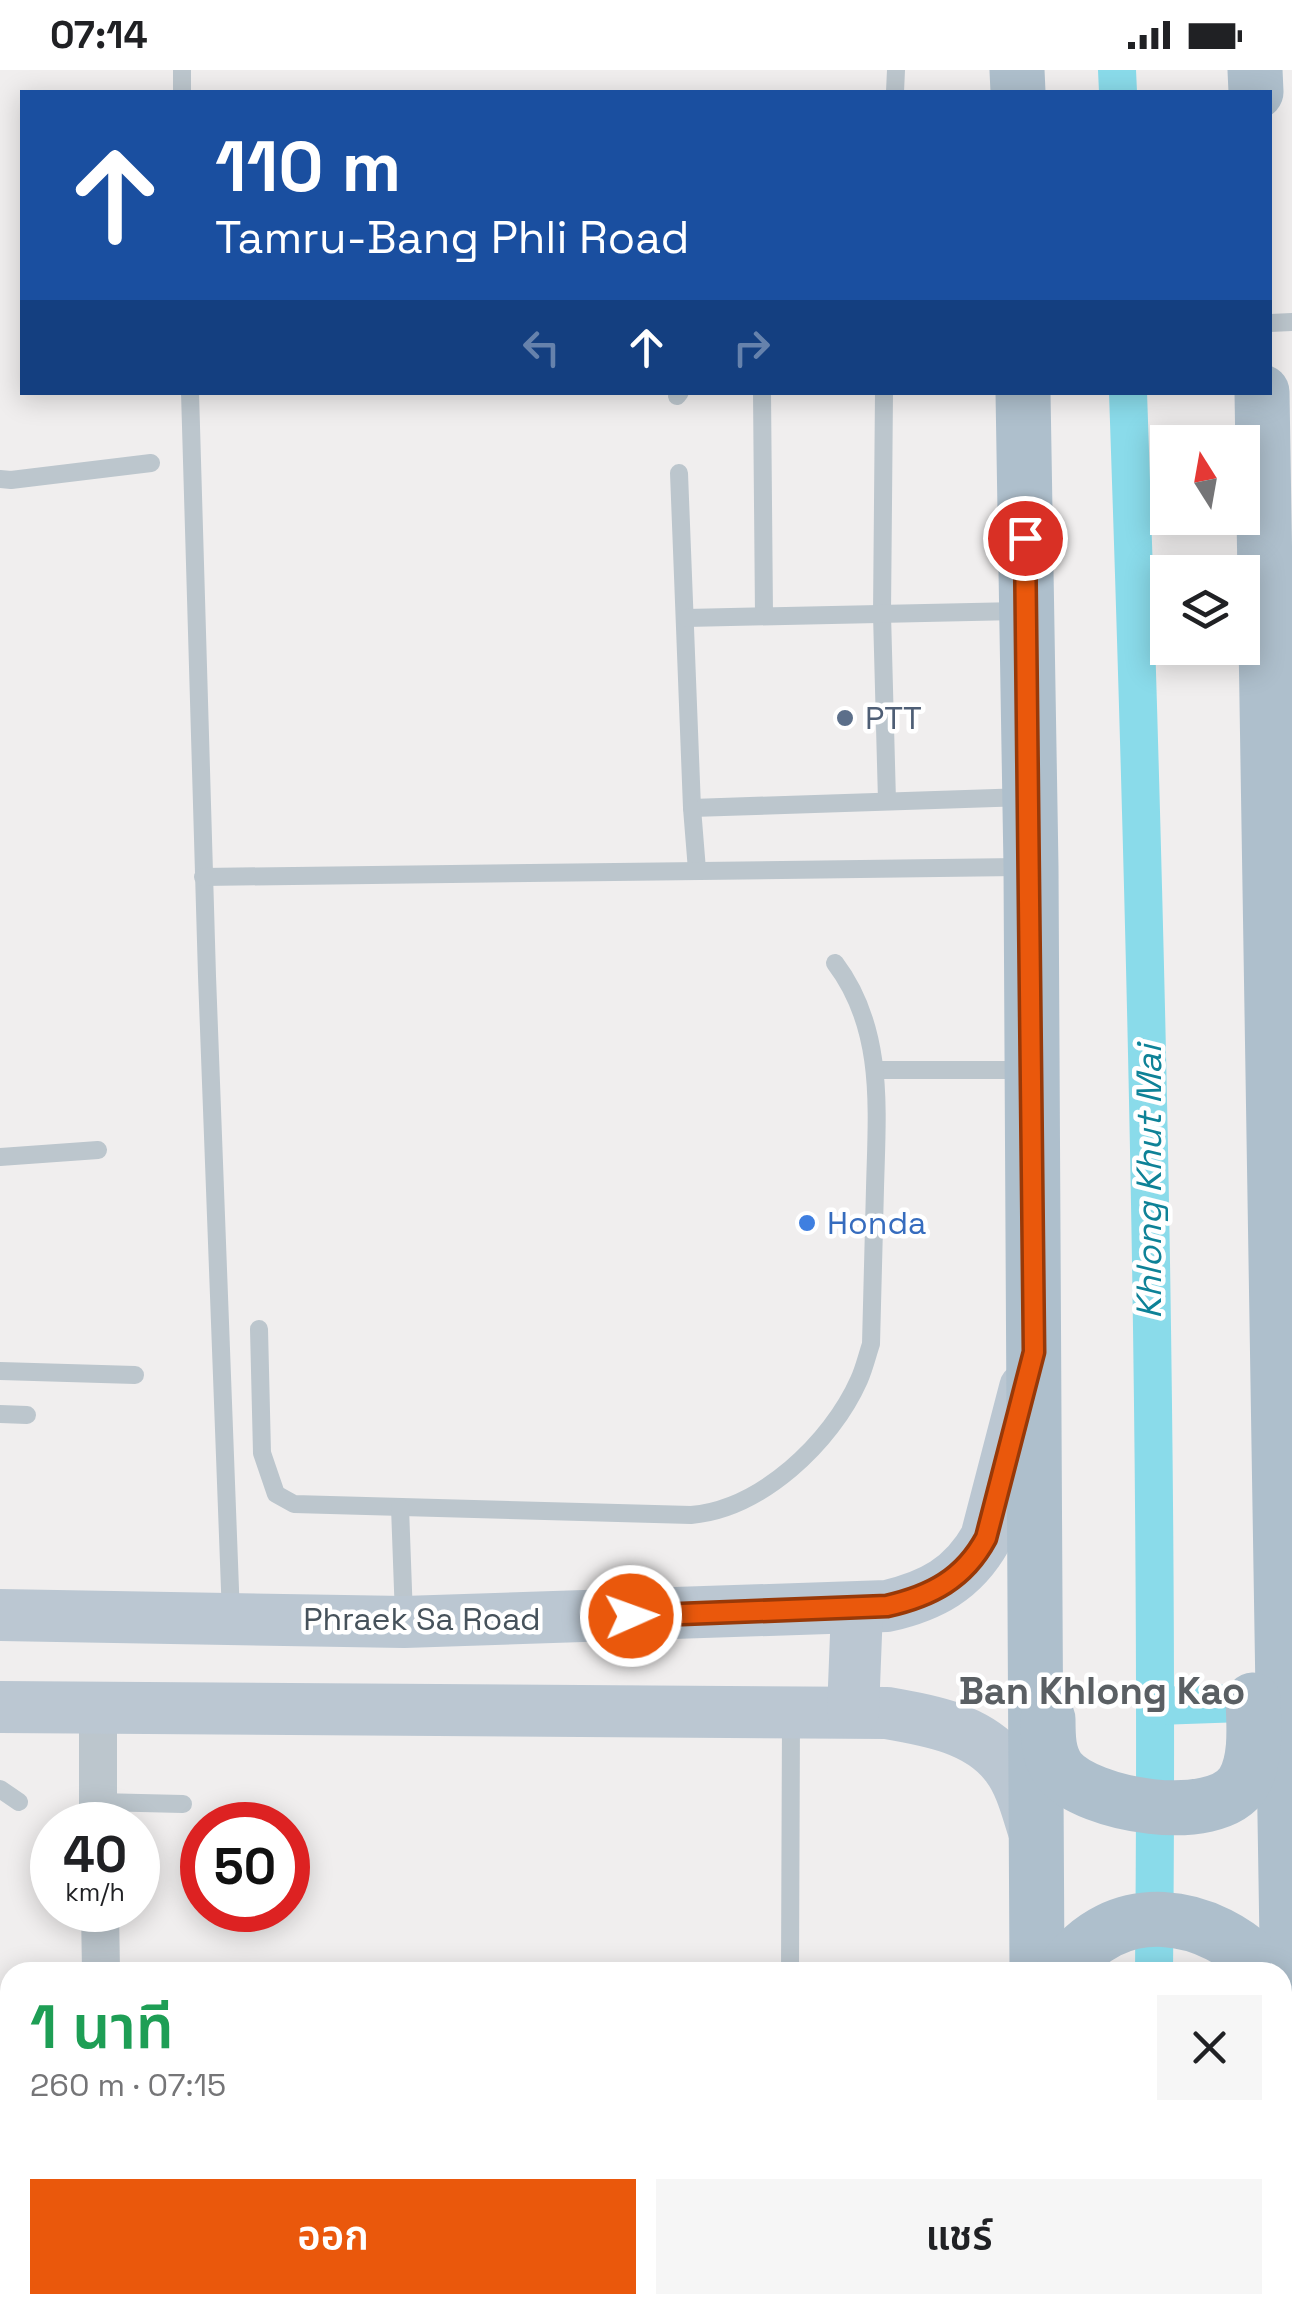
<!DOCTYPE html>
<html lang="th">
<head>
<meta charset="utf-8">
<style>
  body { margin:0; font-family:"Space Grotesk","Noto Sans Thai",sans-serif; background:#f6f6f6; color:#202124; height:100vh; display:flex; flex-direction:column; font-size:38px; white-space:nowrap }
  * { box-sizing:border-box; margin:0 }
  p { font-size:32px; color:#757577 }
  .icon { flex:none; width:55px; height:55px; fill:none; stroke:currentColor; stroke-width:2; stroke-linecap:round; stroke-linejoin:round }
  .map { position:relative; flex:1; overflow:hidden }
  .drawer { position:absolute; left:0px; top:1892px; width:1292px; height:352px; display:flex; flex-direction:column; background:#fff; border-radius:30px 30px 0 0; box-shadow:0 5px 25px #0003 }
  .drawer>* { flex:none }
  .guide { position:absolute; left:20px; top:20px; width:1252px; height:305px; border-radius:0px; box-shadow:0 5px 25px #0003; background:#1a4fa0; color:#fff; overflow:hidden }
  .needle { width:65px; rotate:349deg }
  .fabs { position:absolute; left:1150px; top:355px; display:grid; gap:20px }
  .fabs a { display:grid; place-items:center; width:110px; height:110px; border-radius:0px; background:#fff; box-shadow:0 5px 25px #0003; font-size:50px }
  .speed { position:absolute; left:30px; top:1732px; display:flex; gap:20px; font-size:50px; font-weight:700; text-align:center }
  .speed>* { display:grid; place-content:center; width:130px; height:130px; border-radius:50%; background:#fff; box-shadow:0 5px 25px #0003; line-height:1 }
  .speed small { font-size:25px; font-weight:400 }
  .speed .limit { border:15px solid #d22; background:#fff; color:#111 }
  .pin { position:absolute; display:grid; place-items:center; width:85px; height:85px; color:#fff; margin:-42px; border:5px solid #fff; border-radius:50%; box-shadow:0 2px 10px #0007 }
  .me { position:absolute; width:110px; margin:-55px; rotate:88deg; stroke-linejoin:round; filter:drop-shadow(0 0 8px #0008) }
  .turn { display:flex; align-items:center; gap:35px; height:210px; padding:0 30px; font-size:45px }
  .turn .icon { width:130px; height:130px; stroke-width:2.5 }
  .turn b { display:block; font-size:70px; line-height:85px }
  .lanes { display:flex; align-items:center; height:95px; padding:0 30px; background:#0003; justify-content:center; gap:50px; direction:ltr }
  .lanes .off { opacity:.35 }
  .round { display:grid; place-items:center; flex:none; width:105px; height:105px; border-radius:0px; background:#f6f6f6 }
  .overview { display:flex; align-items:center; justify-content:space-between; height:170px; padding:0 30px }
  h1 { font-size:60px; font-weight:600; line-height:75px; color:#1e9e55 }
  .primary-button { display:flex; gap:20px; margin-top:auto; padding:20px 30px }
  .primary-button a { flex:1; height:115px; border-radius:0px; background:#ea580c; color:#fff; font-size:40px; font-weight:600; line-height:115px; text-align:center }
  .primary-button a+a { background:#f6f6f6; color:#202124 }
  .status { display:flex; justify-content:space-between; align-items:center; height:70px; padding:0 50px; background:#fff; direction:ltr }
  .status svg { height:28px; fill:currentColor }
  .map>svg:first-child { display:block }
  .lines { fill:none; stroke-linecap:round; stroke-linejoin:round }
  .canal { stroke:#8adbea; stroke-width:38 }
  .lane { stroke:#bcc6cd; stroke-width:18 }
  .street { stroke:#bcc6cd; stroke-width:38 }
  .secondary { stroke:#bbc7d2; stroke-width:52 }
  .primary { stroke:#aebfcc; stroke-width:55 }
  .route-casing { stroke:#983908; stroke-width:25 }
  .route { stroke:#ea580c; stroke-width:18 }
  .service-dot { fill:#5c6f8a; stroke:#fff; stroke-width:4 }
  .shop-dot { fill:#3f7fe0; stroke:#fff; stroke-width:4 }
  .labels { text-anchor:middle; stroke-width:9; stroke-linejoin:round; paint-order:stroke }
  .service-label { font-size:32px; fill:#4e5e75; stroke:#fff; text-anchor:start }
  .shop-label { font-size:32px; fill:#366cbe; stroke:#fff; text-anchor:start }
  .street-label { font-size:32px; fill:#46525b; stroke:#fff }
  .water-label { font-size:35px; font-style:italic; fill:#0e8297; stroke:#fff }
  .quarter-label { font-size:38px; font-weight:bold; fill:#5a5f63; stroke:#fff }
</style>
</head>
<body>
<div class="status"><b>07:14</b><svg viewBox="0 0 49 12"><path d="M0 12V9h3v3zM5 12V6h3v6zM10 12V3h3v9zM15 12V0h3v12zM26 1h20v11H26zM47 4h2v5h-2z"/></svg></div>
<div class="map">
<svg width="1292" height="2243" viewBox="0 0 1292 2243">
  <rect width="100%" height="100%" fill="#f0eeee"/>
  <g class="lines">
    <!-- canal -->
    <g class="canal">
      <path d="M1117,0l1,22"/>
      <path d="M1128,322c18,527 31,1054 26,1580"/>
      <path d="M1157,1636l117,-4"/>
      <path d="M1151,2243v-8"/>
    </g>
    <!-- lane -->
    <g class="lane">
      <path d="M182,0v22"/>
      <path d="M895,22l1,-22"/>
      <path d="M1270,253l22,-1"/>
      <path d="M190,322l17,584 24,640"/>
      <path d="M762,322l2,223"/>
      <path d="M884,322l-2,222 5,187"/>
      <path d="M677,326l3,-4"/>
      <path d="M679,403l13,335 334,-11"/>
      <path d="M0,409l11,1 140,-17"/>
      <path d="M686,548l335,-7"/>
      <path d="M692,738l5,62"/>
      <path d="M203,807l825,-10"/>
      <path d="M876,1000h149"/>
      <path d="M0,1087l98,-7"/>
      <path d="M259,1259l3,124 14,41 18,10 397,11c70,-6 140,-72 168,-135 5,-11 8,-24 12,-36 1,-52 3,-104 4,-156 2,-78 10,-159 -40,-225"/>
      <path d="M0,1301l135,4"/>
      <path d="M0,1344l27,1"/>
      <path d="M400,1437l4,110"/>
      <path d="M0,1719l19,13"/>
      <path d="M98,1732l85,2"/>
      <path d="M790,1902l1,-255"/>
      <path d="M0,2162l10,-1"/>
    </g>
    <!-- street -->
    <g class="street">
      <path d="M98,1637v118"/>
      <path d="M100,1840l1,62"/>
      <path d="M0,2007h10"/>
    </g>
    <!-- secondary -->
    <g class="secondary">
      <path d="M0,1545l404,7 483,-16c44,-10 76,-27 99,-68l39,-150"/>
      <path d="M0,1637l887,6c42,7 93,16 120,53 14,18 20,44 27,65"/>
      <path d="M853,1642l4,-103"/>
    </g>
    <!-- primary -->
    <g class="primary">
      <path d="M1017,0l1,22"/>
      <path d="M1255,0l1,22"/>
      <path d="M1023,322l8,475 6,1105"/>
      <path d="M1262,322l30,1859"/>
      <path d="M1048,1649c0,18 0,36 11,51 29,36 156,57 184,13 14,-23 11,-57 10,-83"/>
      <path d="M1063,1902c51,-77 148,-63 204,0"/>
      <path d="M1041,2235v8"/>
    </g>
  </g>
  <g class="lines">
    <!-- route casing -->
    <g class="route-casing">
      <path id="route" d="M631,1546l256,-10c44,-10 77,-27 99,-68l48,-186 -9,-814"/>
    </g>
    <!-- route -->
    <use href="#route" class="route"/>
  </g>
  <!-- markers -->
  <circle class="service-dot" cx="845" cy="648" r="10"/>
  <circle class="shop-dot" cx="807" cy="1153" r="10"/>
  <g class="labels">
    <!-- service labels -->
    <g class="service-label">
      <text x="865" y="659">PTT</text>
    </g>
    <!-- shop labels -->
    <g class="shop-label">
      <text x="827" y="1164">Honda</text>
    </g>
    <!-- street labels -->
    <g class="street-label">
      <text x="422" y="1560">Phraek Sa Road</text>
    </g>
    <!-- water labels -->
    <g class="water-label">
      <text transform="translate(1149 1112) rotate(-90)" y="12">Khlong Khut Mai</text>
    </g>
    <!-- quarter labels -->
    <g class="quarter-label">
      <text x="1102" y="1634">Ban Khlong Kao</text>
    </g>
  </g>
</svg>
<div class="fabs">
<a><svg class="needle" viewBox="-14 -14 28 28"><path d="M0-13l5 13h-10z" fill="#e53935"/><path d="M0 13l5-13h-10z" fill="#757577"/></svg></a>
<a><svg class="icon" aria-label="layers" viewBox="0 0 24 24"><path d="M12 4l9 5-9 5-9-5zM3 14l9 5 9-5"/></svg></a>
</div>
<div class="speed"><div>40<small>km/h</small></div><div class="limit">50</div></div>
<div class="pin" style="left:1025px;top:468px;background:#d93025"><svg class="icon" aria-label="arrive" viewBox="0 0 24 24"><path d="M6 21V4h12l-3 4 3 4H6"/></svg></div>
<svg class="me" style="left:631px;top:1546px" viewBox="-20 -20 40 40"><circle r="17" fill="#ea580c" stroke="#fff" stroke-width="3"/><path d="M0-11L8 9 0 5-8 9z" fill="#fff"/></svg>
<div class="guide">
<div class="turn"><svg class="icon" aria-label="ahead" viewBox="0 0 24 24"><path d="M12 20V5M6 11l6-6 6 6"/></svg><div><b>110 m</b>Tamru-Bang Phli Road</div></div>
<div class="lanes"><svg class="icon off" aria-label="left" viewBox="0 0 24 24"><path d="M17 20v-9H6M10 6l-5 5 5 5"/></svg><svg class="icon" aria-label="ahead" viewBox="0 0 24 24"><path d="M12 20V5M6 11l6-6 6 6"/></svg><svg class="icon off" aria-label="right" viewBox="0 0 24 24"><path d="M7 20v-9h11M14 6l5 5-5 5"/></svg></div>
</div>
<section class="drawer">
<div class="overview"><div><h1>1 นาที</h1><p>260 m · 07:15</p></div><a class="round"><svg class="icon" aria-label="close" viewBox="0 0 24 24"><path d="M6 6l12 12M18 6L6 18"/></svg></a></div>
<div class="primary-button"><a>ออก</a><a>แชร์</a></div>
</section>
</div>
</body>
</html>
